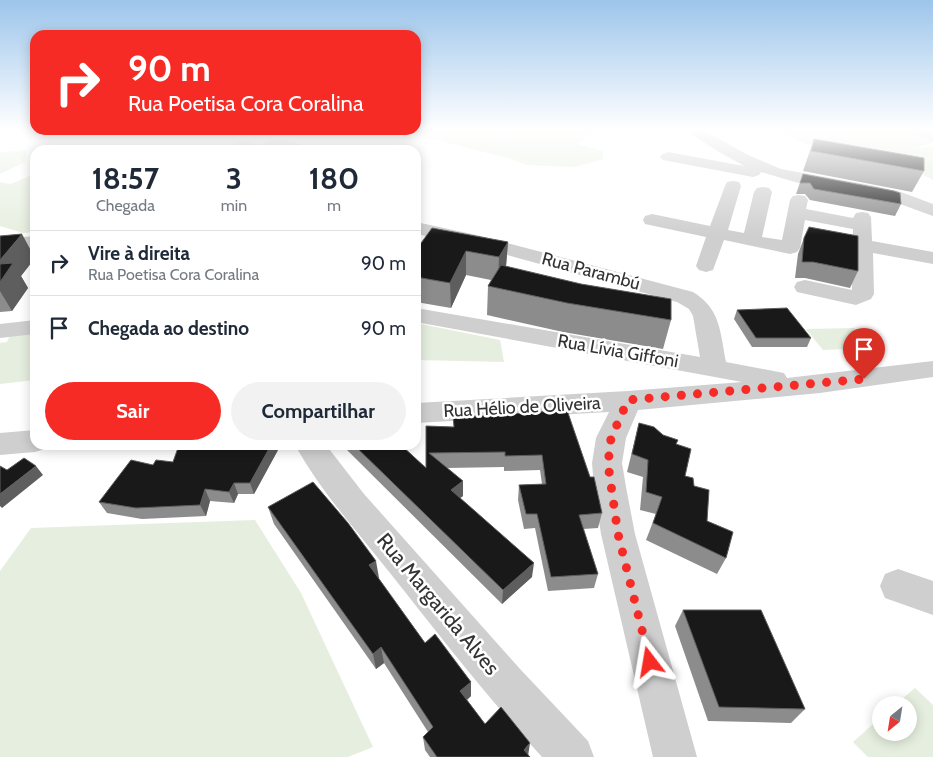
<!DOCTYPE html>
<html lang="pt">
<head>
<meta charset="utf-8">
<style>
  body { margin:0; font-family:Cabin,sans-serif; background:#f2f2f3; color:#1f2937; height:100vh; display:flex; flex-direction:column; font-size:19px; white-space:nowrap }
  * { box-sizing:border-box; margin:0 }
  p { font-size:16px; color:#747a83 }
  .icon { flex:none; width:28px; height:28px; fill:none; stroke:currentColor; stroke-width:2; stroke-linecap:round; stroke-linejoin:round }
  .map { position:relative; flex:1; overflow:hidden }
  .panel { position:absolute; left:30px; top:145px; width:391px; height:305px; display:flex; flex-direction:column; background:#fff; border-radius:15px; box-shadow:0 2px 12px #0003 }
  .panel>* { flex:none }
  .guide { position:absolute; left:30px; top:30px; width:391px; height:105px; border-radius:15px; box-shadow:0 2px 12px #0003; background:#f62b26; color:#fff; overflow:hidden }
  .needle { width:32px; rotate:210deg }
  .tools { position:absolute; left:872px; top:696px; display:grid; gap:10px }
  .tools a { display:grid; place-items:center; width:45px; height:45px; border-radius:50%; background:#fff; box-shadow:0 2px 12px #0003; font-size:25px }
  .pin { position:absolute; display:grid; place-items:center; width:42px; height:42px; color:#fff; margin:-51px -21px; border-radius:50% 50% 50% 0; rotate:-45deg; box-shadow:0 0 5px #0007 }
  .pin .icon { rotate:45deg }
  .me { position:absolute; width:55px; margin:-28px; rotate:346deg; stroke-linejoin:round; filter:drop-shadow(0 0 4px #0008) }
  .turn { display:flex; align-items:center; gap:18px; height:105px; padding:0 15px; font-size:22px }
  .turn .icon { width:65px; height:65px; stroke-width:2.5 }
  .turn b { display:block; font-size:35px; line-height:42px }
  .eta { display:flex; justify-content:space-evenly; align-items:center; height:85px; text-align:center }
  .eta b { font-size:30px; font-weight:800; line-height:35px }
  .primary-button { display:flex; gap:10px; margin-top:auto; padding:10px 15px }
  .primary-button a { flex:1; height:58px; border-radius:30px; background:#f62b26; color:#fff; font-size:20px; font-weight:800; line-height:58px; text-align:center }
  .primary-button a+a { background:#f2f2f3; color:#1f2937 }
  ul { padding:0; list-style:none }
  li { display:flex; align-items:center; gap:15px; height:65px; padding:0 15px; border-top:1px solid #e0e1e3 }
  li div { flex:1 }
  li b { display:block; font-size:19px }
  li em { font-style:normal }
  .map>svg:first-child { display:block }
  .green { fill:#e6efdf }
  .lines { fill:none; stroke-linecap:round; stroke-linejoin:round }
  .minor { fill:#cfcfcf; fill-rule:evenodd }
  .wall { fill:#8c8c8c }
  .shaded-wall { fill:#5e5e5e }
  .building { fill:#191919; stroke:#5e5e5e }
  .route { stroke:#f62b26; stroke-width:9; stroke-dasharray:0 16.2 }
  .labels { text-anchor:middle; stroke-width:5; stroke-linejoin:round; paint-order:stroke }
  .street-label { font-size:18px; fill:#323232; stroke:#fff }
  .near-street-label { font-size:21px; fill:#323232; stroke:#fff }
</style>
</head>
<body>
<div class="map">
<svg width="933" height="757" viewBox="0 0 933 757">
  <rect width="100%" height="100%" fill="#fff"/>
  <!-- green -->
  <g class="green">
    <path d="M426,129h186l-25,7 -10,8 26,7v8l-29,8 -46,-2 -20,-7 -84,-21z"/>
    <path d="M772,129h130l31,11v3l-20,5 20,-1v33l-49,-25 -69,-13 -7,3z"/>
    <path d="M243,141l18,4c20,-12 40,2 60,5h-100z"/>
    <path d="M27,150l-2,12 -25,12v-22z"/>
    <path d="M35,174v58l-12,1 -23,-7v-44l10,2z"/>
    <path d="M416,323l84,17 4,22 -88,-2z"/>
    <path d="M854,328l18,20 -49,2 -17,-21z"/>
    <path d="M35,331v49l-35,4v-41l7,-1 4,-9z"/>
    <path d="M255,520l46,73 72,154 -25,10h-348v-186l31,-43z"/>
    <path d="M915,688l18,17v52h-65l-15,-15 28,-25v15h28v-27h-14z"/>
  </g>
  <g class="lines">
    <!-- minor -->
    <g class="minor">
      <path d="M683,129h18l47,26 33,14 94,17 26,6 32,12v12l-44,-16 -94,-18 -34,-10 -2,3 -6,2 -90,-17 -3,-3 3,-3 5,-2 76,14 -28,-16z"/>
      <path d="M904,129h22l7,3v9l-27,-9z"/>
      <path d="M733,181l6,1 2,4 -13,44 16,3 10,-41 3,-4 6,-1 6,1 3,4 -10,45 20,3 8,-40 3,-4 6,-1 6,1 3,4 -2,9 47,9 3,-5 6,-1 6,1 3,4 1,24 61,11v12l-60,-11 1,41 -3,5 -15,6 -59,-13 -3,-5 3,-5 8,-2 47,10 1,-61 -48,-9 -5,28 -3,4 -7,2 -66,-14 -11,30 -7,2 -7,-2 -3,-4 10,-29 -61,-13 -2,-4 2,-4 7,-2 58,12 15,-40 2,-4z"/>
      <path d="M416,222l65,14 212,56c28,17 27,40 33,70l58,11 3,5 146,-17v16l-113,16 -182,17 -12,28 -4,25 4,24 9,47 62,223h-44l-52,-223 -7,-47 -2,-24 4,-25 13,-26 -193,11v-20l212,-12 114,-9 -326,-60v-14l284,49 -7,-41 -4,-7 -12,-7 -206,-57 -55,-11z"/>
      <path d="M35,236v12l-35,3v-12z"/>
      <path d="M35,320v14l-35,4v-14z"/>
      <path d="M35,430v15h12l-2,4 -10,3 -35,3v-22z"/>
      <path d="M295,445h31l38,49 157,176 67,71 6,16h-52c-54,-59 -103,-122 -152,-184 -33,-42 -69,-81 -95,-128z"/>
      <path d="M898,569l35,12v34l-48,-17 -5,-12 5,-12z"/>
    </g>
  </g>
  <!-- wall -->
  <g class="wall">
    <path d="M814,139l110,32 -12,21 -109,-21z"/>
    <path d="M803,174l98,30 -6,12 -85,-16 -5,-6h-9z"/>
    <path d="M0,236l35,22 -14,18 7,12 -16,23 -12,1z"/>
    <path d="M804,238l54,33 -8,17 -45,-10h-10l3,-24z"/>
    <path d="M508,242l-2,24 165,54 -8,29 -100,-17 -76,-17 1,-29 3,-6 -25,-5 -15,33 -35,-6v-52z"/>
    <path d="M737,310l74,28 -4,9h-55l-18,-28z"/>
    <path d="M567,410l35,103 -4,15 -15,1 15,45 -4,14 -46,3 -13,-63 -11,1 -6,-29 1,-15 23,-1 -2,-14 -36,1v-4l-57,1 16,28 -3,2 72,79 -30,27 -158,-157v-2h57l25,23v-42l28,1 29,-11z"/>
    <path d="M639,423l37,21 9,32 9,10 13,35 19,37 -9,16 -71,-34 10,-26 -16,-4 3,-33 -16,-5z"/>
    <path d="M179,445h97l2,5 -24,44h-16l-4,9 -24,-2 -4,15 -64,3 -35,-6 -8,-11 54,-37 20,-3z"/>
    <path d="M268,507l111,71h-1l47,65 46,39v14l-4,4 18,24 43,31 2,2h-100l-5,-7 -2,-13 5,-5 -44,-69 -8,6 -102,-145z"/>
    <path d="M683,610l122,99 -14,14 -83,-2 -33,-95z"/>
  </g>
  <!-- shaded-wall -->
  <g class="shaded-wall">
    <path d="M22,234l13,24 -14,18 7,12 -16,23 -12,-20v-31z"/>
    <path d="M508,242l-2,24 -8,16 1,-25z"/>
    <path d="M466,251v24l-15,33 -1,-25z"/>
    <path d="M271,445h5l2,5 -24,44 -4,-11z"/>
    <path d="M36,466l7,9 -41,33 -2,-2v-12z"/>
    <path d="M463,481v15l-12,9v-15z"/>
    <path d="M234,483l4,11 -4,9 -5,-11z"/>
    <path d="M205,489l5,12 -4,15 -6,-11z"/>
    <path d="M376,561l3,17 -7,4 -3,-17z"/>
    <path d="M534,563l-2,14 -30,27 1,-14z"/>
    <path d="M381,647l3,16 -8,6 -3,-15z"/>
    <path d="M471,682v14l-11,10v-15z"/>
    <path d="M530,743l-2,13 -4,-6z"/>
  </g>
  <!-- building -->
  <g class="building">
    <path d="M814,139l110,19v13l-113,-20z"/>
    <path d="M803,174l91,17 6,2 1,11 -87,-15 -4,-6h-10z"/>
    <path d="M809,227l49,9v35l-45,-9h-11l2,-24z"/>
    <path d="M432,228l76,14 -9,15 -33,-6 -16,32 -34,-6v-27z"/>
    <path d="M22,234l-22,26v-24z"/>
    <path d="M13,263l-13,19v-18z"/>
    <path d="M501,265l80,19 90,15v21l-104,-17 -79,-17z"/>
    <path d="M787,308l24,30h-55l-19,-28z"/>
    <path d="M567,410l23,67h4l8,36 -23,2 19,59 -47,3 -14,-63h-11l-7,-29 27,-1 -4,-29 -37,1v-4l-76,1 34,28 -12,9 83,73 -31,27 -149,-145h47l25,23v-42l28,1 -1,-12 30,1z"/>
    <path d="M639,423l15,4 9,8 15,5 -2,4 15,5 -6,27 8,2 1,8 15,4 -2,31 26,11 -7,26 -73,-35 9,-26 -16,-5 2,-32 -16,-6z"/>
    <path d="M179,445h92l-21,38h-16l-5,9 -24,-3 -5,16 -64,3 -37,-6 32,-42 22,5 3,-5 17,2z"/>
    <path d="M24,458l12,8 -36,28v-28l7,4z"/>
    <path d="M313,482l35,41 28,38 -7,4 56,78 10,-9 36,48 -11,9 25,33 16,-17 29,36 -6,7 6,7h-93l-14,-20 10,-10 -52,-80 -8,7 -105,-147z"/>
    <path d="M683,610h78l44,99 -86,-2z"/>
  </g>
  <!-- sky -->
  <linearGradient id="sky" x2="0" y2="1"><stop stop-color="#9cc5eb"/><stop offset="0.55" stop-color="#fff"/><stop offset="1" stop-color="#fff" stop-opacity="0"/></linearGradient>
  <rect width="933" height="235" fill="url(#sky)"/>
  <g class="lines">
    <!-- route -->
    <path class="route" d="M650,662l-32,-128 -10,-70 3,-26 17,-38 236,-21"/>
  </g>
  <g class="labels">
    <!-- street labels -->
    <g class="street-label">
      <text transform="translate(591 271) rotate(15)" y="6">Rua Parambú</text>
      <text transform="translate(618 351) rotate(10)" y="6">Rua Lívia Giffoni</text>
      <text transform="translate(522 407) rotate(-3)" y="6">Rua Hélio de Oliveira</text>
    </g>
    <!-- near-street labels -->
    <g class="near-street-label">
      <text transform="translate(438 604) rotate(50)" y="7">Rua Margarida Alves</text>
    </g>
  </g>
</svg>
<div class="tools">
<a><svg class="needle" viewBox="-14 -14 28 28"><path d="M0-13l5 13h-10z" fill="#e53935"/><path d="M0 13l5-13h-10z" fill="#747a83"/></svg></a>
</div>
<div class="pin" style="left:864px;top:379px;background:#d93025"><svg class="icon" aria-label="arrive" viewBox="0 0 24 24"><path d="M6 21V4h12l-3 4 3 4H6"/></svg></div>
<svg class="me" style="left:650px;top:662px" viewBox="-20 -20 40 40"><path d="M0-17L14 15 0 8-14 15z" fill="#f62b26" stroke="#fff" stroke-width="4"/></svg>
<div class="guide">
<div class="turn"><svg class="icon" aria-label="right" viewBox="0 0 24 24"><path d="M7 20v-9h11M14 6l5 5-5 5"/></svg><div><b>90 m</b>Rua Poetisa Cora Coralina</div></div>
</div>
<section class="panel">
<div class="eta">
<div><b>18:57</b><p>Chegada</p></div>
<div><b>3</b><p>min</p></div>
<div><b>180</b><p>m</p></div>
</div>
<ul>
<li><svg class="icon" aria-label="right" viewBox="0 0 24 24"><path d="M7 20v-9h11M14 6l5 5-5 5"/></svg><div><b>Vire à direita</b><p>Rua Poetisa Cora Coralina</p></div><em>90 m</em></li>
<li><svg class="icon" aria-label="arrive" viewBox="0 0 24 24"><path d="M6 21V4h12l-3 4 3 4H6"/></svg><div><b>Chegada ao destino</b></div><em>90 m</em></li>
</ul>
<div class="primary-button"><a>Sair</a><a>Compartilhar</a></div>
</section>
</div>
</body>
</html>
